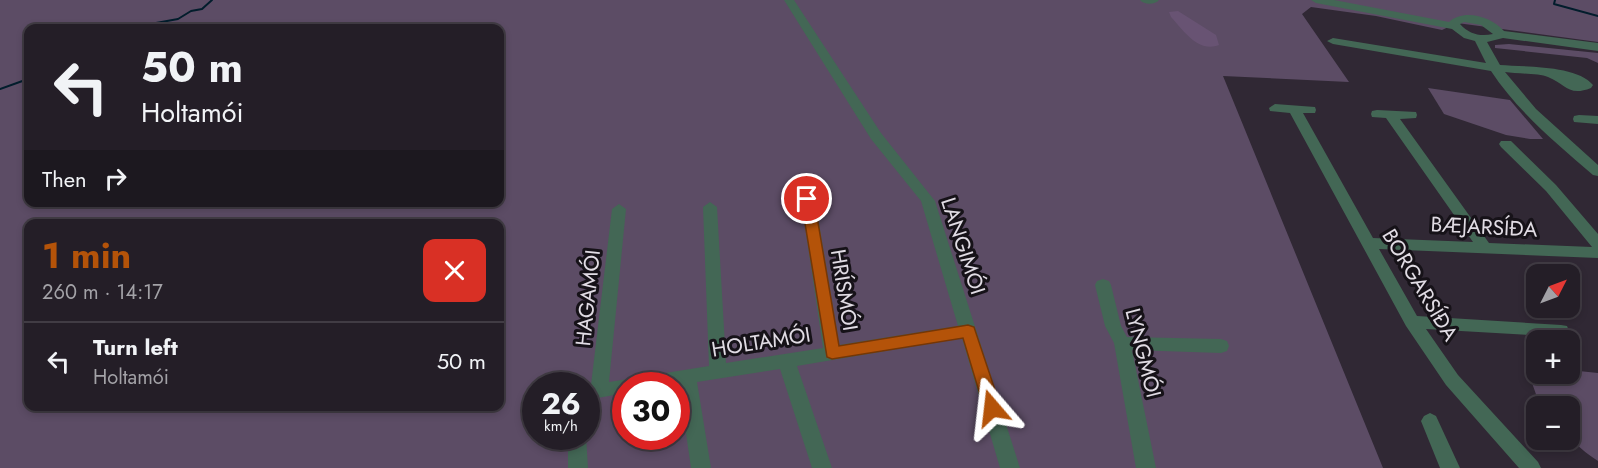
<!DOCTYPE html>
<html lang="en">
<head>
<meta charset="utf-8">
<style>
  body { margin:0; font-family:Jost,sans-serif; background:#302b33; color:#f1f3f6; height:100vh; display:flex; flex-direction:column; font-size:22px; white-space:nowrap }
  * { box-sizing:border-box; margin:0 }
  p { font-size:20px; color:#a3a2a7 }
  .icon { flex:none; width:33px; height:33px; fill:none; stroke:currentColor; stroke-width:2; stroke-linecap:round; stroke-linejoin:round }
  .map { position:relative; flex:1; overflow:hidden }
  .drawer { position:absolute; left:24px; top:219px; width:480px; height:192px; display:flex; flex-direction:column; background:#241e27; border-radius:12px; box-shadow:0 3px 9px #0003,0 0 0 2px #413c44 }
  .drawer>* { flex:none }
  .guide { position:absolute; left:24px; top:24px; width:480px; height:183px; border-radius:12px; box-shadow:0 3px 9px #0003,0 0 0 2px #413c44; background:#241e27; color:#f1f3f6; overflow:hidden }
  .needle { width:39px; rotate:48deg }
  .fabs { position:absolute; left:1526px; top:264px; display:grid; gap:12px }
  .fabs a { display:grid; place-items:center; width:54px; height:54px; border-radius:12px; background:#241e27; box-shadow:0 3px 9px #0003,0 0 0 2px #413c44; font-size:30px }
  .speed { position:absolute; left:522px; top:372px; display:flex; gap:12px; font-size:30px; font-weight:700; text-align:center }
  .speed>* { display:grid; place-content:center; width:78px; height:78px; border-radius:50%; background:#241e27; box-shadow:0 3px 9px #0003,0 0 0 2px #413c44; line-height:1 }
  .speed small { font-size:15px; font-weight:400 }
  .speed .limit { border:9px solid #d22; background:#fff; color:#111 }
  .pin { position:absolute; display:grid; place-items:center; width:51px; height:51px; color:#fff; margin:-26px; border:3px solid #fff; border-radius:50%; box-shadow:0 2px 6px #0007 }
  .me { position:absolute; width:66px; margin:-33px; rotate:343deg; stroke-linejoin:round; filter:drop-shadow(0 0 4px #0008) }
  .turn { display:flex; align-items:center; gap:21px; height:126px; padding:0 18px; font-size:27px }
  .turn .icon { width:78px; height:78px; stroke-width:2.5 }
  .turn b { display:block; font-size:42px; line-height:51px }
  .then { display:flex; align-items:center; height:57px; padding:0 18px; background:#0003; gap:12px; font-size:22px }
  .round { display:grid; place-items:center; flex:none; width:63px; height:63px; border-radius:12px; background:#302b33 }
  .summary { display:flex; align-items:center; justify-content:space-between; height:102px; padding:0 18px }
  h1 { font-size:36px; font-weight:700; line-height:45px; color:#b45309 }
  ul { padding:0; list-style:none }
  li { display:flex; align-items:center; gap:18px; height:78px; padding:0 18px; border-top:2px solid #413c44 }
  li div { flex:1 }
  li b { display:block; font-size:22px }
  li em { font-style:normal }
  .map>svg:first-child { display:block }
  .green { fill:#5c4c65; fill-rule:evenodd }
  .forest { fill:#685373 }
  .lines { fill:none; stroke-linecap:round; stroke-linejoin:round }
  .stream { stroke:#021d2c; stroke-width:2 }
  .minor { fill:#436755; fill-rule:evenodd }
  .route { fill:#b45309; stroke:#753606; stroke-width:1.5 }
  .labels { text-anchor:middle; stroke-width:6; stroke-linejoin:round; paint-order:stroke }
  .street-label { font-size:21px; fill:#e1dce4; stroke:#161218 }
</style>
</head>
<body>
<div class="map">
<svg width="1598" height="468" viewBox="0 0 1598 468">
  <rect width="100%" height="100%" fill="#302834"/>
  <!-- green -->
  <g class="green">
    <path d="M0,0h1598v42l-141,-19 -15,7 -66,-14 -65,-9 -9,7 47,68 -126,-6 160,392h-1383zM28,28h472v174h-472zM28,224h472v182h-472zM536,386h50v50h-50zM626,386h50v50h-50z"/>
    <path d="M1509,44l89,9v10l-11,-5 -92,-10v-3z"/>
    <path d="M1428,88l82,12 33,39h-13l-24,-4 -62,-21z"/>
    <path d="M1569,370l29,3v88c-27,-18 -29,-23 -29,-55h-22l-10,-9 -5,-14 4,-10 33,1z"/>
  </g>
  <!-- forest -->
  <path class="forest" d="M1178,11l38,24 3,10c-21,8 -35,-14 -48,-28l-2,-5z"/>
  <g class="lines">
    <!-- stream -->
    <g class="stream">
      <path d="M1555,0l-1,4 44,12"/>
      <path d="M150,28l6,-5 22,-4 13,-8 11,-2 10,-9"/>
      <path d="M0,89l28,-10"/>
    </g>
    <!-- minor -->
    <g class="minor">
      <path d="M784,0h10l87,133 54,68 85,267h-20l-38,-130 -165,28 35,102h-20l-32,-99 -83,13 14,86h-20l-12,-83 -53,1v7l-40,7v-14l5,-1 21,-176 7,-5 7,5 -17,173 100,-16 -6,-159 7,-5 7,5 9,156 97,-15 -22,-149 7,-5 7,5 24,146 119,-19 -37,-125 -50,-62z"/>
      <path d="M1140,0h19c-4,5 -15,5 -19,0z"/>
      <path d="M1311,0h23l115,22c15,-14 43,-5 55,9l94,12v8l-95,-13 -16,4 13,23c24,2 77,0 93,20l-2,3c-23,9 -25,-4 -43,-11 -9,-4 -32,-3 -43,-5l31,37 62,56v11l-5,-1c-36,-31 -75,-63 -102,-104l-158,-27 -6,-3 6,-3 153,25 -11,-22 -11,-3 -12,-9 -136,-26zM1464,22l17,3 12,9c-13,3 -24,0 -33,-10z"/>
      <path d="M1275,104l40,3 1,3 -1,3h-12l70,125 100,4 -87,-124 -14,-1 -1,-3 1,-3 5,-1 39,2 1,3 -1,3 -16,1 89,124 103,4 -46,-56 -45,-44 -2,-3 2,-3h10l45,44 42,49v24l-219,-9 38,67 144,9 6,1 2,5 -2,4 8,1 4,8 -2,5 -8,1v-10h-8l2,-3 -137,-8 32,46 80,87 3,6h-22l-73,-83 -40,-59 -116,-213 -20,-2 -1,-3z"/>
      <path d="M1579,115l19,1v8l-24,-2 -1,-3 1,-3z"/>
      <path d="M1103,279l6,2 2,4 10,41 6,11 94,2 6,2 2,5 -2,5 -6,2 -89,-3 24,118h-20l-22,-125 -9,-17 -10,-41 2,-4z"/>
      <path d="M1430,413l6,3 24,52h-20l-19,-47 3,-5z"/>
      <path d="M568,436h18l2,32h-20z"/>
    </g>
  </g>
  <!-- route -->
  <path class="route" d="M807,195l7,4 25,147 129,-21 6,2 27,81 -3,5 -6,2 -5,-2 -3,-5 -21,-70 -131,21 -5,-2 -26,-158z"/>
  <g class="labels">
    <!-- street labels -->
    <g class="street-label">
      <text transform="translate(1484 227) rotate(3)" y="7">BÆJARSÍÐA</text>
      <text transform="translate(963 246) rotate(72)" y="7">LANGIMÓI</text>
      <text transform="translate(1420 285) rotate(59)" y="7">BORGARSÍÐA</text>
      <text transform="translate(844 290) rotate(81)" y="7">HRÍSMÓI</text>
      <text transform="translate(588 298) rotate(-84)" y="7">HAGAMÓI</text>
      <text transform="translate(761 342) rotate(-9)" y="7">HOLTAMÓI</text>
      <text transform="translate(1143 353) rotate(76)" y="7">LYNGMÓI</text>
    </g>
  </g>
</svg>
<div class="fabs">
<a><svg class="needle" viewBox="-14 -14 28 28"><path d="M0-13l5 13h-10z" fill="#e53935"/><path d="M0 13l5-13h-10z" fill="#a3a2a7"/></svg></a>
<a>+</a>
<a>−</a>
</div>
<div class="speed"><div>26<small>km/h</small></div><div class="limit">30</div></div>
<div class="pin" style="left:807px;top:199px;background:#d93025"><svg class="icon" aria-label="arrive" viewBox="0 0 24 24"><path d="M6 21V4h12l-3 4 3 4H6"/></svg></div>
<svg class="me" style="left:992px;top:408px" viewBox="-20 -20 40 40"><path d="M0-17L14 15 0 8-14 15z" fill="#b45309" stroke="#fff" stroke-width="4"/></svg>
<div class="guide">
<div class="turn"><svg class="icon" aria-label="left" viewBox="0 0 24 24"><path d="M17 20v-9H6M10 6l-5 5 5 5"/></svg><div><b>50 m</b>Holtamói</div></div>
<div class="then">Then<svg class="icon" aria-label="right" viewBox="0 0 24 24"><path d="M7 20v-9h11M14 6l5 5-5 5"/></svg></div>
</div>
<section class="drawer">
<div class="summary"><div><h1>1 min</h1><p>260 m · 14:17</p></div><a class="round" style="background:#d93025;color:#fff"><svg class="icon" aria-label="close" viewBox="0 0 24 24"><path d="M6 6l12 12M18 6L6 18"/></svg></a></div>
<ul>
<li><svg class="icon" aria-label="left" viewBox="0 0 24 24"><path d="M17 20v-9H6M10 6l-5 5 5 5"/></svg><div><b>Turn left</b><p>Holtamói</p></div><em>50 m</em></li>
</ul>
</section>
</div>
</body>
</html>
